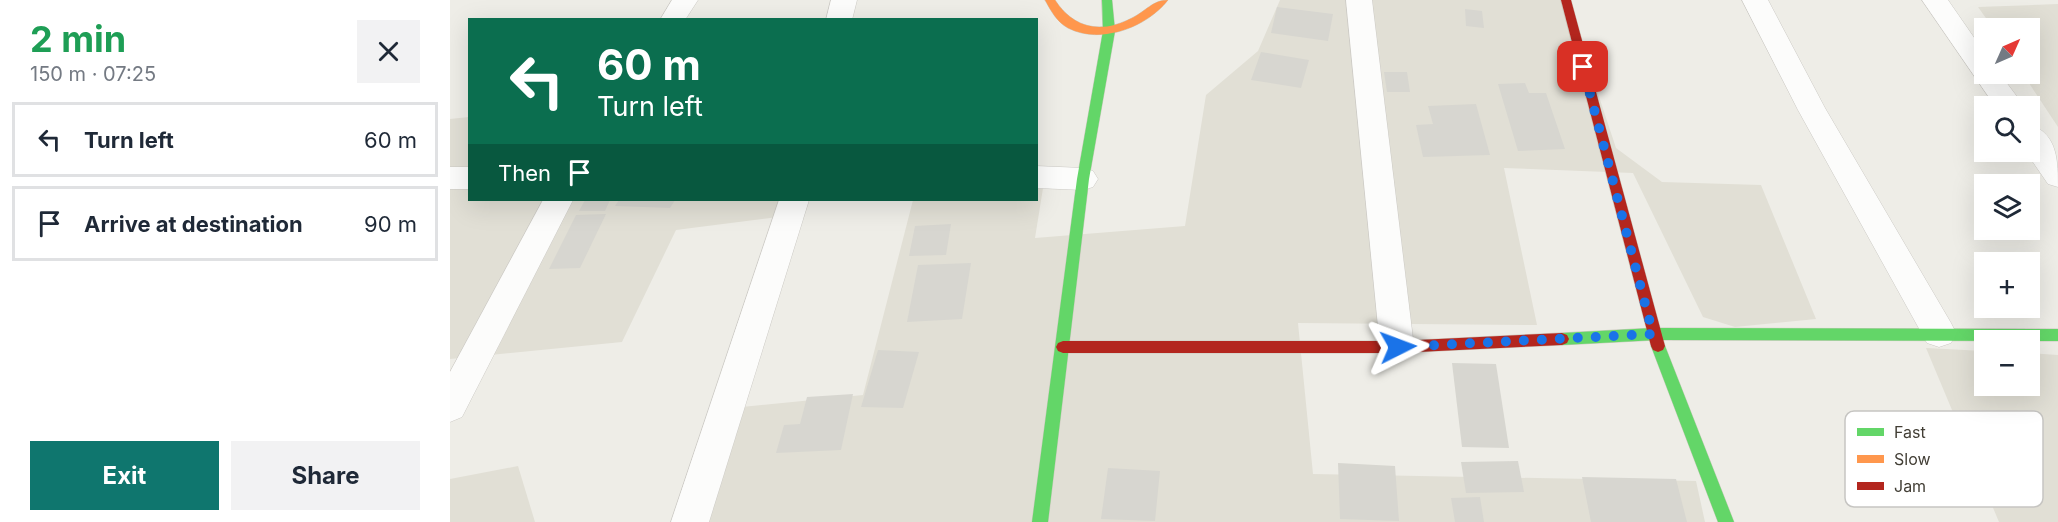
<!DOCTYPE html>
<html lang="en">
<head>
<meta charset="utf-8">
<style>
  body { margin:0; font-family:Inter,sans-serif; background:#f2f2f3; color:#1f2937; height:100vh; display:flex; flex-direction:column; font-size:22px; white-space:nowrap }
  * { box-sizing:border-box; margin:0 }
  p { font-size:20px; color:#747a83 }
  .icon { flex:none; width:33px; height:33px; fill:none; stroke:currentColor; stroke-width:2; stroke-linecap:round; stroke-linejoin:round }
  .map { position:relative; flex:1; overflow:hidden }
  .sheet { display:flex; flex-direction:column; background:#fff; width:450px }
  .sheet>* { flex:none }
  .top-card { position:absolute; left:18px; top:18px; width:570px; height:183px; border-radius:0px; box-shadow:0 6px 24px #0002; background:#0b6e4f; color:#fff; overflow:hidden }
  .needle { width:39px; rotate:45deg }
  .buttons { position:absolute; left:1524px; top:18px; display:grid; gap:12px }
  .buttons a { display:grid; place-items:center; width:66px; height:66px; border-radius:0px; background:#fff; box-shadow:0 6px 24px #0002; font-size:30px }
  .pin { position:absolute; display:grid; place-items:center; width:51px; height:51px; color:#fff; margin:-26px; border-radius:12px; box-shadow:0 3px 9px #0006 }
  .me { position:absolute; width:66px; margin:-33px; rotate:87deg; stroke-linejoin:round; filter:drop-shadow(0 0 4px #0008) }
  .turn { display:flex; align-items:center; gap:21px; height:126px; padding:0 30px; font-size:27px }
  .turn .icon { width:78px; height:78px; stroke-width:2.5 }
  .turn b { display:block; font-size:42px; line-height:51px }
  .then { display:flex; align-items:center; height:57px; padding:0 30px; background:#0003; gap:12px; font-size:22px }
  .round { display:grid; place-items:center; flex:none; width:63px; height:63px; border-radius:0px; background:#f2f2f3 }
  .head { display:flex; align-items:center; justify-content:space-between; height:102px; padding:0 30px }
  h1 { font-size:36px; font-weight:700; line-height:45px; color:#1e9e55 }
  .cta { display:flex; gap:12px; margin-top:auto; padding:12px 30px }
  .cta a { flex:1; height:69px; border-radius:0px; background:#0f766e; color:#fff; font-size:24px; font-weight:700; line-height:69px; text-align:center }
  .cta a+a { background:#f2f2f3; color:#1f2937 }
  ul { padding:0; list-style:none }
  li { display:flex; align-items:center; gap:18px; height:75px; margin:0 12px 9px; padding:0 18px; border:3px solid #e0e1e3; border-radius:0px }
  li div { flex:1 }
  li b { display:block; font-size:22px }
  li em { font-style:normal }
  main { display:flex; flex:1; min-height:0 }
  .map>svg:first-child { display:block }
  .residential { fill:#e1dfd5 }
  .building { fill:#d7d6d0 }
  .lines { fill:none; stroke-linecap:round; stroke-linejoin:round }
  .street-casing { stroke:#cccac5; stroke-width:1 }
  .fast-casing { stroke:#cccabf; stroke-width:1 }
  .slow-casing { stroke:#cccabf; stroke-width:1 }
  .jam-casing { stroke:#cccabf; stroke-width:1 }
  .street { fill:#fcfcfb; fill-rule:evenodd }
  .fast { fill:#63d668; fill-rule:evenodd }
  .slow { fill:#ff974d; fill-rule:evenodd }
  .jam { fill:#b3261e; fill-rule:evenodd }
  .route { stroke:#1a73e8; stroke-width:10; stroke-dasharray:0 18 }
  .key { fill:#fff; stroke:#c6c5c2; stroke-width:1.5 }
  .key-label { font-size:16px; fill:#423e35 }
</style>
</head>
<body>
<main>
<section class="sheet">
<div class="head"><div><h1>2 min</h1><p>150 m · 07:25</p></div><a class="round"><svg class="icon" aria-label="close" viewBox="0 0 24 24"><path d="M6 6l12 12M18 6L6 18"/></svg></a></div>
<ul>
<li><svg class="icon" aria-label="left" viewBox="0 0 24 24"><path d="M17 20v-9H6M10 6l-5 5 5 5"/></svg><div><b>Turn left</b></div><em>60 m</em></li>
<li><svg class="icon" aria-label="arrive" viewBox="0 0 24 24"><path d="M6 21V4h12l-3 4 3 4H6"/></svg><div><b>Arrive at destination</b></div><em>90 m</em></li>
</ul>
<div class="cta"><a>Exit</a><a>Share</a></div>
</section>
<div class="map">
<svg width="1608" height="522" viewBox="0 0 1608 522">
  <rect width="100%" height="100%" fill="#eeede7"/>
  <!-- residential -->
  <g class="residential">
    <path d="M830,0h287l49,148 46,34 99,3 55,134 -81,8 -32,-10 -70,-144 -129,-5 33,157 -239,-2 15,151 383,7 9,41h-1003l30,-114 131,-13 50,-195h123l1,-18h7l-9,56 150,-12 21,-131 52,-44z"/>
    <path d="M1608,4v123l-35,-53h7v-46h-37l-15,-21z"/>
    <path d="M19,117l1,83h314l-6,17 -102,13 -54,112 -172,17v-240z"/>
    <path d="M1476,348l58,3v35h46v-33l28,2v167h-59z"/>
    <path d="M68,466l17,56h-85v-43z"/>
  </g>
  <!-- building -->
  <g class="building">
    <path d="M827,7l56,7 -5,27 -57,-8z"/>
    <path d="M1015,9l17,2 2,17 -18,-2z"/>
    <path d="M811,52l48,8 -8,28 -50,-8z"/>
    <path d="M934,72h23l3,20h-23z"/>
    <path d="M1075,83l4,10h17l19,56 -47,2 -20,-67z"/>
    <path d="M1026,104l14,51 -67,2 -7,-32 17,-1 -5,-18z"/>
    <path d="M135,200h25l-5,11h-26z"/>
    <path d="M169,200h56l-5,8 -55,-2z"/>
    <path d="M156,214l-26,54 -31,1 27,-54z"/>
    <path d="M501,224l-5,31 -37,1 6,-30z"/>
    <path d="M521,263l-9,56 -55,3 11,-57z"/>
    <path d="M428,350l41,2 -16,56 -42,-1z"/>
    <path d="M1002,363l44,1 13,84 -47,-1z"/>
    <path d="M403,394l-12,56 -65,3 8,-28 16,-1 7,-27z"/>
    <path d="M1068,461l6,31 -58,1 -5,-31z"/>
    <path d="M888,463l57,3 4,55 -59,-2z"/>
    <path d="M658,468l52,3 -5,50 -54,-2z"/>
    <path d="M1132,477l94,2 11,43h-96z"/>
    <path d="M1030,497l4,25h-29l-4,-24z"/>
  </g>
  <g class="lines">
    <!-- street casing -->
    <g class="street-casing">
      <g id="street">
        <path d="M222,0h26l-13,20h-25z"/>
        <path d="M381,0h26l-5,20h-26z"/>
        <path d="M896,0h26l42,347 -5,10 -12,5 -12,-5 -5,-10z"/>
        <path d="M1292,0h26l57,108 126,215 5,10 -5,10 -12,4 -12,-4 -129,-233z"/>
        <path d="M1472,0h26l36,52v22h16l24,32h-29z"/>
        <path d="M1580,125c28,8 28,38 28,62l-10,-3 -22,-32h4z"/>
        <path d="M586,166l47,2 10,3 5,8 -5,8 -10,3 -47,-2z"/>
        <rect x="0" y="167" width="20" height="22"/>
        <path d="M93,200h30l-111,217 -12,5v-50z"/>
        <path d="M329,200h30l-100,322h-38z"/>
      </g>
    </g>
    <!-- fast casing -->
    <g class="fast-casing">
      <g id="fast">
        <path d="M652,0h10l3,31 -26,148 -41,343h-16l45,-343 26,-148z"/>
        <path d="M1203,328l405,1v12l-399,-1 6,6 69,176h-16l-67,-176 6,-6 -95,5 -5,-2 -2,-4 2,-4 5,-2z"/>
      </g>
    </g>
    <!-- slow casing -->
    <g class="slow-casing">
      <path id="slow" d="M595,0h10c19,29 46,34 77,18 14,-7 21,-18 36,-18 -21,27 -67,45 -100,28 -11,-6 -17,-17 -23,-28z"/>
    </g>
    <!-- jam casing -->
    <g class="jam-casing">
      <g id="jam">
        <path d="M1111,0h10l94,346 -2,4 -5,2 -5,-2 -2,-4z"/>
        <path d="M1112,333l5,2 2,4 -2,4 -5,2 -165,8h-334l-5,-2 -2,-4 2,-4 5,-2h334z"/>
      </g>
    </g>
    <!-- street -->
    <use href="#street" class="street"/>
    <!-- fast -->
    <use href="#fast" class="fast"/>
    <!-- slow -->
    <use href="#slow" class="slow"/>
    <!-- jam -->
    <use href="#jam" class="jam"/>
  </g>
  <g class="lines">
    <!-- route -->
    <path class="route" d="M948,347l255,-13 -70,-267"/>
  </g>
  <!-- legend -->
  <rect x="1395" y="411" width="198" height="96" rx="9" class="key"/>
  <rect x="1407" y="428" width="27" height="8" fill="#63d668"/>
  <rect x="1407" y="455" width="27" height="8" fill="#ff974d"/>
  <rect x="1407" y="482" width="27" height="8" fill="#b3261e"/>
  <g class="key-label">
    <text x="1444" y="438">Fast</text>
    <text x="1444" y="465">Slow</text>
    <text x="1444" y="492">Jam</text>
  </g>
</svg>
<div class="buttons">
<a><svg class="needle" viewBox="-14 -14 28 28"><path d="M0-13l5 13h-10z" fill="#e53935"/><path d="M0 13l5-13h-10z" fill="#747a83"/></svg></a>
<a><svg class="icon" aria-label="search" viewBox="0 0 24 24"><circle cx="10" cy="10" r="6"/><path d="M15 15l6 6"/></svg></a>
<a><svg class="icon" aria-label="layers" viewBox="0 0 24 24"><path d="M12 4l9 5-9 5-9-5zM3 14l9 5 9-5"/></svg></a>
<a>+</a>
<a>−</a>
</div>
<div class="pin" style="left:1133px;top:67px;background:#d93025"><svg class="icon" aria-label="arrive" viewBox="0 0 24 24"><path d="M6 21V4h12l-3 4 3 4H6"/></svg></div>
<svg class="me" style="left:948px;top:347px" viewBox="-20 -20 40 40"><path d="M0-17L14 15 0 8-14 15z" fill="#1a73e8" stroke="#fff" stroke-width="4"/></svg>
<div class="top-card">
<div class="turn"><svg class="icon" aria-label="left" viewBox="0 0 24 24"><path d="M17 20v-9H6M10 6l-5 5 5 5"/></svg><div><b>60 m</b>Turn left</div></div>
<div class="then">Then<svg class="icon" aria-label="arrive" viewBox="0 0 24 24"><path d="M6 21V4h12l-3 4 3 4H6"/></svg></div>
</div>
</div>
</main>
</body>
</html>
